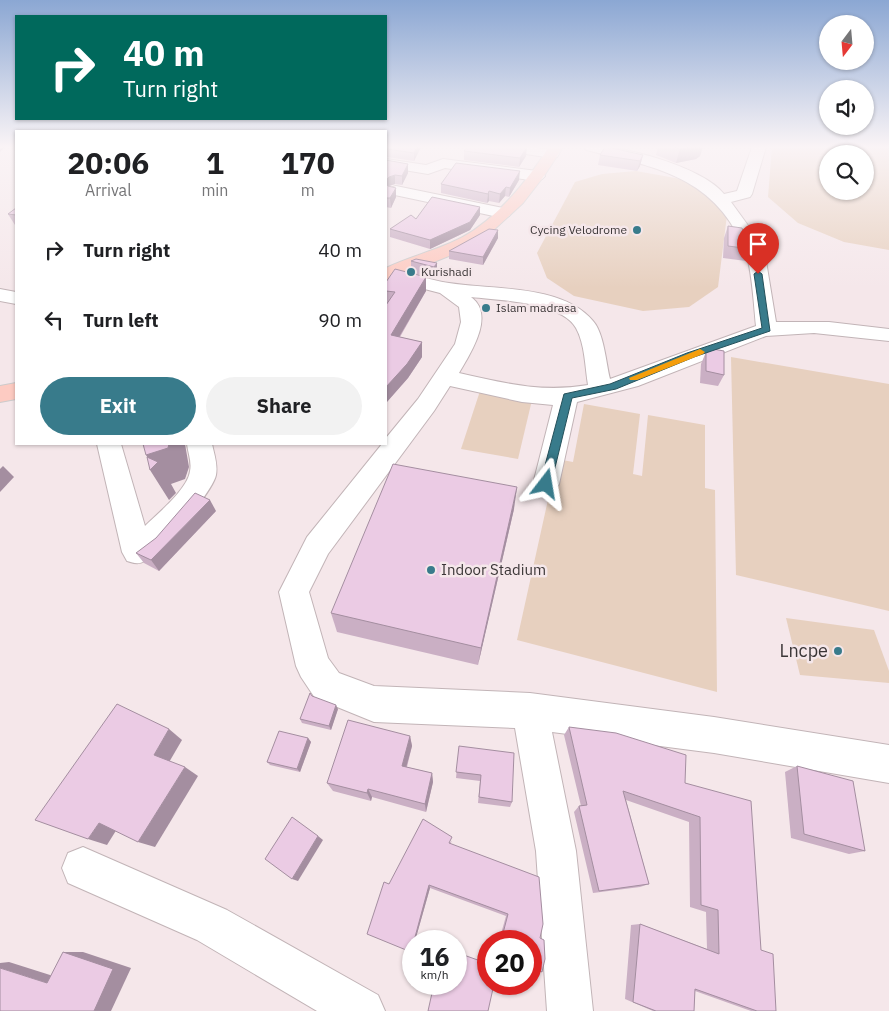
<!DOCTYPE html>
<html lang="en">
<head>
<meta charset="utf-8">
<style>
  body { margin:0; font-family:"IBM Plex Sans",sans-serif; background:#f2f2f2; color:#202124; height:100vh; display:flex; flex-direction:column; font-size:19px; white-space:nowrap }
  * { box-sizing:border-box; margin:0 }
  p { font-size:16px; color:#757577 }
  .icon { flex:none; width:28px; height:28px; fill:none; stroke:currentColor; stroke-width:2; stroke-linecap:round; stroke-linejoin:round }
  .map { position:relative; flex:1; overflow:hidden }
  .sheet { position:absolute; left:15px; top:130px; width:372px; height:315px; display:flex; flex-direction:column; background:#fff; border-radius:0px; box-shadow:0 1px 4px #0004 }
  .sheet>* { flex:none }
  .hud { position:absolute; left:15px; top:15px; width:372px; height:105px; border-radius:0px; box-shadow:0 1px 4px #0004; background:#00695c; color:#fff; overflow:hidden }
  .needle { width:32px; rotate:196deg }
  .buttons { position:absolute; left:819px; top:15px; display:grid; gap:10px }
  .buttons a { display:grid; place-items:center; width:55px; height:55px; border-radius:50%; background:#fff; box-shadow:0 1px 4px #0004; font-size:25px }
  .speed { position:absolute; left:402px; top:930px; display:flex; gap:10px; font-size:25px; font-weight:700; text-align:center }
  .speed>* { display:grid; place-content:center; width:65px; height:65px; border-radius:50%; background:#fff; box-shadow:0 1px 4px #0004; line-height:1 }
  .speed small { font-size:12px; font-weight:400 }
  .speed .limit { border:8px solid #d22; background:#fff; color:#111 }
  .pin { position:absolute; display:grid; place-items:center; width:42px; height:42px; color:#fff; margin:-51px -21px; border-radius:50% 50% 50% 0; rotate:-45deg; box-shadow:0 0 5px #0007 }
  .pin .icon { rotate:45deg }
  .me { position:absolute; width:55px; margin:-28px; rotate:14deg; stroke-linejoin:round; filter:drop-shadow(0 0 4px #0008) }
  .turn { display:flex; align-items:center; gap:18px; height:105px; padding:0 25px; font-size:22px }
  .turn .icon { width:65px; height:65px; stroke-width:2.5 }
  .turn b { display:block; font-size:35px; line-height:42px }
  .eta { display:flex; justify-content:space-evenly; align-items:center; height:85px; text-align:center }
  .eta b { font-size:30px; font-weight:700; line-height:35px }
  .action { display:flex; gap:10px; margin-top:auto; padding:10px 25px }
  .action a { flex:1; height:58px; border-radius:30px; background:#387b8b; color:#fff; font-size:20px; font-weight:700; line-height:58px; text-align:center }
  .action a+a { background:#f2f2f2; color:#202124 }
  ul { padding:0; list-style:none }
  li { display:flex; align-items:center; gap:15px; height:70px; padding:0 25px }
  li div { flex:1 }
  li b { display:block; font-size:19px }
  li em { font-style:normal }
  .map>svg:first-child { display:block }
  .green { fill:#e7d0bf; fill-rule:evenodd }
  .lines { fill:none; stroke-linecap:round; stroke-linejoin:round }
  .stream { fill:#82778e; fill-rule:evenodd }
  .minor-casing { stroke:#c2b4b7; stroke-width:2 }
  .major-casing { stroke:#cccbcb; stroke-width:2 }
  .minor { fill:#fff; fill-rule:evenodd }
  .major { fill:#fdcbc2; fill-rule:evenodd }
  .wall { fill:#caafc4 }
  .shaded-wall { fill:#a48ea0 }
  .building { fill:#ebcbe4; stroke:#a48ea0 }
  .route { fill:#387b8b; stroke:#24505a }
  .slow { fill:#f59e0b }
  .poi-dot { fill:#387b8b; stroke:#f5e7ea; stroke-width:2 }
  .labels { text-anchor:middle; stroke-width:5; stroke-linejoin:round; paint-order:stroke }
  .far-poi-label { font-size:12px; fill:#3b3637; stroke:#f5e7ea; text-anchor:start }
  .poi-label { font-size:15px; fill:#3b3637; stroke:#f5e7ea; text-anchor:start }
  .near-poi-label { font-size:18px; fill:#3b3637; stroke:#f5e7ea; text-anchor:end }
</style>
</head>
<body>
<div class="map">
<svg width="889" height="1011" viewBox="0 0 889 1011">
  <rect width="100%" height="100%" fill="#f5e7ea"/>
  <!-- green -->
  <g class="green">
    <path d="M772,147h117v103l-45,-8 -46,-19 -30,-26zM828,154h37v37h-37z"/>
    <path d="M636,171l45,8 47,28 -10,80 -29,20 -46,4 -69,-15 -27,-18 -10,-25 38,-71 27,-8z"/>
    <path d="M731,357l158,27v227l-153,-36z"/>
    <path d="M480,391l52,9 -14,59 -57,-10z"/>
    <path d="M584,404l56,10 -7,60 9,2 6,-61 57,10v63l10,2 2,202 -200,-52 40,-181 16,3z"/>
    <path d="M786,618l88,12 15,41v12l-89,-8z"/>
  </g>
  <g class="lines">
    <!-- stream -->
    <path class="stream" d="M2,147h3l-5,5v-3z"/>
    <!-- minor casing -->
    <g class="minor-casing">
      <g id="minor">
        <path d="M500,147h32l25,4 2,3 -2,3 -5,1 -45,-7z"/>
        <path d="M584,147c34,-4 119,20 140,47l13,-3 15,-44h14l-14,47 -2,3 -19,5 16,22 18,31 11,67h53l60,7v12l-75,-8 -48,3 -128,50 -61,16 -18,82 -4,7 -9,3 -9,-3 -4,-7 20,-79 -31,-3 -72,-16 -16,25 -106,143 -19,38 19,66 11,15 35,13 156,7 184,24 175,28v38l-175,-30 -162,-21 24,119 17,160h-46l-11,-160 -21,-123 -141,-6 -59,-24 -14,-21 -5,-11 -17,-74 28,-55 75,-93h4v-6l32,-39 37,-55 6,-22 -2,-15 -19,-14 -54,-14v-10l4,-1c19,5 39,12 59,15 43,7 113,1 144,38 11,12 13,42 17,58l146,-53c-2,-19 -4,-56 -10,-72 -28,-77 -90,-87 -160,-104zM471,297c27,3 91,5 105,31 9,16 9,39 12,57 -47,8 -84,-2 -129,-12 11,-19 37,-58 12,-76z"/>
        <path d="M386,159l40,6 17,-6 94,12 5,2 3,3 -3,3 -5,2 -92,-13 -17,6 -42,-7z"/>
        <path d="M396,186l107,22 6,2 2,3 -2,3 -6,2 -113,-24 -2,-3 2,-3z"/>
        <path d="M0,289l16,3v12l-16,-3z"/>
        <path d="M97,444h24l24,82c12,-12 43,-37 45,-55 2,-9 -2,-18 -3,-27h25c2,10 6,20 4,31 -3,16 -56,80 -71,86 -7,4 -11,2 -18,0l-5,-9z"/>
        <path d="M83,847l144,63 151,85 7,16h-68l-120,-71 -129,-57 -6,-15 6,-15z"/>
      </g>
    </g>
    <!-- major casing -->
    <g class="major-casing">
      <g id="major">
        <path d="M549,147h14l-19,29 -21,27 -37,34 -22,13 -78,31v-13c25,-12 52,-18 75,-30 37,-20 66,-57 88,-91z"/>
        <path d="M16,383v16l-16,3v-16z"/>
      </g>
    </g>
    <!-- minor -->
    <use href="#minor" class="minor"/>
    <!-- major -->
    <use href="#major" class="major"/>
  </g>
  <!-- wall -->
  <g class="wall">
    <path d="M388,147h33l-7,14 -27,-4v-8z"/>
    <path d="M658,147h45l-3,9 -4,3 -20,4 -20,-8z"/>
    <path d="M464,151l62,5 -7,11 -55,-7z"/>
    <path d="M600,155h43l-3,11 -3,5 -39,-6z"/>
    <path d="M386,160l22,4v9l-6,12 -7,-1 -6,2 7,11 -5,11 -5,-1z"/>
    <path d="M519,180l-10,17 -4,-1 -6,7 -10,-2 -2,2 -46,-10v-9z"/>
    <path d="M16,208v18l-1,-1 -7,-11z"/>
    <path d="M480,215l-10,15 -40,19 -40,-12v-8l26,-10z"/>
    <path d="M728,226l23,23 -5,12 -23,-3 1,-20z"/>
    <path d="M498,230v8l-15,27 -34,-6v-8z"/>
    <path d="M411,261l26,2v12l-2,3 -24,-5z"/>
    <path d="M426,277v14l-26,46 22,5v15l-14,21 -22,25v-121z"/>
    <path d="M706,352l18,23 -6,11 -18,-3 1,-19z"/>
    <path d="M514,509l-36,156 -141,-33 -6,-19z"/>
    <path d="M216,511l-57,60 -15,-8 -8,-10z"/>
    <path d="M338,709l-7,21 -29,-7 -2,-4z"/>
    <path d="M569,727l116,56 76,167 15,61h-25l-56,-20 -1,20h-41l-28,-12 6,-74 9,-1 67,25 -1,-37 -16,-5 -1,-85 -63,-22 23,84 -9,3 -47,6 -19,-81 5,-6h2l-17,-71z"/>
    <path d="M410,736l2,10 -5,21 25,6 1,9 -7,30 -54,-15 -1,4 -38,-10 -6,-8z"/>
    <path d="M308,738l3,4 -11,30 -30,-7 -3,-3z"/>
    <path d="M459,746l53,56 -2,5 -32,-4 2,-22 -24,-3z"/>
    <path d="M797,766l68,85 -16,3 -58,-16 -6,-66z"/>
    <path d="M452,841l-2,3 90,94 2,34 -11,-4v-27h-32l7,-25 -76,-28 -15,53h-1v4l-2,7h-1l-22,-68z"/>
  </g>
  <!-- shaded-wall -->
  <g class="shaded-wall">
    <path d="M417,147h4l-7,14v-8z"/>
    <path d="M527,147l-1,9 -7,11 1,-9z"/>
    <path d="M693,147h10l-3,9 -4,3 -20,4 4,-14z"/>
    <path d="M643,155l-3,11 -3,5 3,-10z"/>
    <path d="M408,164v9l-6,12v-9z"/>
    <path d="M520,171l-1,9 -10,17 1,-9z"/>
    <path d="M395,175v9l-6,2 -3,4v-10l3,-3z"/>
    <path d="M506,187l-1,9 -6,7 1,-9z"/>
    <path d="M396,188v9l-5,11 -1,-10z"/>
    <path d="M489,191v10l-2,2 1,-9z"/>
    <path d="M480,207v8l-10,15 -40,19v-9z"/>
    <path d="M498,230v8l-15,27v-8z"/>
    <path d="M437,263v12l-2,3 -1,-11z"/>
    <path d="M426,277v14l-34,58 -1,-14z"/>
    <path d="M422,342v15l-14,21 -22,25v-16z"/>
    <path d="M169,444h17h-1l4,23 -4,12 -14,5 5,9 -7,7 -19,-30 3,-3 -7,-12z"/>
    <path d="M3,466l11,11 -14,15v-23z"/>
    <path d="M517,487l-3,22 -36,156 3,-17z"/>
    <path d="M210,500l6,11 -57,60 -8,-11z"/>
    <path d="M336,705l2,4 -7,21 -2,-4z"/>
    <path d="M169,729l13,11 -14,24 -14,-9z"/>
    <path d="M410,736l2,10 -8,29 -2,-9z"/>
    <path d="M308,738l3,4 -11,30 -3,-3z"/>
    <path d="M185,767l13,9 -43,71 -17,-5z"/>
    <path d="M432,773l1,9 -7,30 -1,-8z"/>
    <path d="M368,789l4,8 -1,4 -4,-8z"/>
    <path d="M99,823l18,6 -10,16 -19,-6z"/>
    <path d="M318,836l5,4 -25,41 -6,-2z"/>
    <path d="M429,885l1,3 -15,53h-1v4l-2,7h-1z"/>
    <path d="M63,952h20l48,16 -20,43h-17z"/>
    <path d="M9,962l60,19 -22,2 -47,-15v-5z"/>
  </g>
  <!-- building -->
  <g class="building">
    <path d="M388,147h29l-3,6 -27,-4z"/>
    <path d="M467,147h60l-7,11 -56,-7z"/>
    <path d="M605,147h3l35,8 -3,6 -40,-6z"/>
    <path d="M674,147h19l-13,2z"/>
    <path d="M386,160l22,4 -6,12 -7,-1 -6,2 -3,3z"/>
    <path d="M456,163l64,8 -10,17 -4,-1 -6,7 -11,-3 -1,3 -47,-10z"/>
    <path d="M386,182l2,4 8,2 -6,10h-4z"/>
    <path d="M432,197l48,10 -10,15 -40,18 -40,-11 21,-14 5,4z"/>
    <path d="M16,208v7l-8,-1z"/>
    <path d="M728,226l14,2 9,21 -23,-3z"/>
    <path d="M489,229l9,1 -15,27 -34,-6z"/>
    <path d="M416,259l21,4 -3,4 -23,-6z"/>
    <path d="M395,269l31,8 -35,58 31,7 -15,22 -21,23v-82l9,-13 -9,-1v-9z"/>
    <path d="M713,349l11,2v24l-18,-4v-19z"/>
    <path d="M143,444h26l-1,4 -22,7z"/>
    <path d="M147,457l11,5 -8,8z"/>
    <path d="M393,464l124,23 -36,161 -150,-35z"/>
    <path d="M195,493l15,7 -59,60 -15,-7 20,-15z"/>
    <path d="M310,693l2,3 24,9 -7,21 -29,-7z"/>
    <path d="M117,704l52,25 -15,26 31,12 -47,75 -39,-19 -11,16 -53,-19z"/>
    <path d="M348,720l62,16 -8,30 30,7 -7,31 -57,-15 -1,4 -40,-10z"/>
    <path d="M569,727l47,6 70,22 -1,28 66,18 10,149 12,4 3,57h-19l-62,-22 -1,22h-38l-23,-9 7,-78 79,30 -1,-44 -17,-5 -1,-88 -77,-26 26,93 -50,7 -20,-85 8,-1z"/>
    <path d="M279,731l29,7 -11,31 -30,-7z"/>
    <path d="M459,746l55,7 -2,49 -33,-5 2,-22 -25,-3z"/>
    <path d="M797,766l56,15 12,70 -61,-17z"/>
    <path d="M292,817l26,19 -26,43 -27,-20z"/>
    <path d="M423,819l29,18 -3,6 90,34 4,47 -3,14 4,2 1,19 -3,13 -11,-5v-26h-30l7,-27 -79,-29 -18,67 -44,-18 17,-52 5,2z"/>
    <path d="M63,952l50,17 -19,42h-94v-43l47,15z"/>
    <path d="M458,953l31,11v20h5l-6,27h-60l6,-27h22v-23z"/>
  </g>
  <!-- sky -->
  <linearGradient id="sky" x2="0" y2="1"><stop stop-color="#8ba7d3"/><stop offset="0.51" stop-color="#faf4f6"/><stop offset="1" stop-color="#faf4f6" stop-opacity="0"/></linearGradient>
  <rect width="889" height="288" fill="url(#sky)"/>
  <!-- route -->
  <path class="route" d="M758,271l4,3 8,57 -76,26 -78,32 -44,9 -21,86 -5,4 -4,-1 -2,-3 24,-90 46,-10 77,-31 75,-25 -8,-54z"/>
  <!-- slow -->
  <path class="slow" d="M700,349l5,3 -2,2 -66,26h-7l-1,-2z"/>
  <!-- markers -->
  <g class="poi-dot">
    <circle cx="637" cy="230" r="5"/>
    <circle cx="411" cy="272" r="5"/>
    <circle cx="486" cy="308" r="5"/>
    <circle cx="431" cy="570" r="5"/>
    <circle cx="838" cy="651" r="5"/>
  </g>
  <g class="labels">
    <!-- far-poi labels -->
    <g class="far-poi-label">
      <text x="627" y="234" text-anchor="end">Cycing Velodrome</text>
      <text x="421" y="276">Kurishadi</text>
      <text x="496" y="312">Islam madrasa</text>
    </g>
    <!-- poi labels -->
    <g class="poi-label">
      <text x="441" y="575">Indoor Stadium</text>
    </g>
    <!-- near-poi labels -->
    <g class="near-poi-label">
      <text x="828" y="657">Lncpe</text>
    </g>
  </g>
</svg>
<div class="buttons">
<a><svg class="needle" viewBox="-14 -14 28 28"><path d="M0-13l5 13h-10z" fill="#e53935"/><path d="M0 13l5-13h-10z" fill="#757577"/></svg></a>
<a><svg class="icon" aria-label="sound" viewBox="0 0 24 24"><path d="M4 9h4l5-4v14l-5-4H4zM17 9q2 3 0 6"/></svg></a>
<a><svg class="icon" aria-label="search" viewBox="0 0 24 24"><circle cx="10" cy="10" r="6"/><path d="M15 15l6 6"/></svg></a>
</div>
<div class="speed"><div>16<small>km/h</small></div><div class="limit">20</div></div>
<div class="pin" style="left:758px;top:274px;background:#d93025"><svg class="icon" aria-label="arrive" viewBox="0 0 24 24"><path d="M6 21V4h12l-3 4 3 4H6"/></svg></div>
<svg class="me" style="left:546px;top:484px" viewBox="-20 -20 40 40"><path d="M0-17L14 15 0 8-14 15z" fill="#387b8b" stroke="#fff" stroke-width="4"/></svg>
<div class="hud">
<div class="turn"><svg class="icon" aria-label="right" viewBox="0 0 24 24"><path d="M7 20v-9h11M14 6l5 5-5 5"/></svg><div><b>40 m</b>Turn right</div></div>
</div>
<section class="sheet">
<div class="eta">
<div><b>20:06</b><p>Arrival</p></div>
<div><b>1</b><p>min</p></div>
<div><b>170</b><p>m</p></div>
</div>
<ul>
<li><svg class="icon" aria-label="right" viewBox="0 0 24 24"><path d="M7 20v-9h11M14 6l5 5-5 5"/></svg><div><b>Turn right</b></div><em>40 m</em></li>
<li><svg class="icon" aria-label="left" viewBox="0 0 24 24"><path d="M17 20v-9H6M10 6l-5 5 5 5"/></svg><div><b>Turn left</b></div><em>90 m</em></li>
</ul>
<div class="action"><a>Exit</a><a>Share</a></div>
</section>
</div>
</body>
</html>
